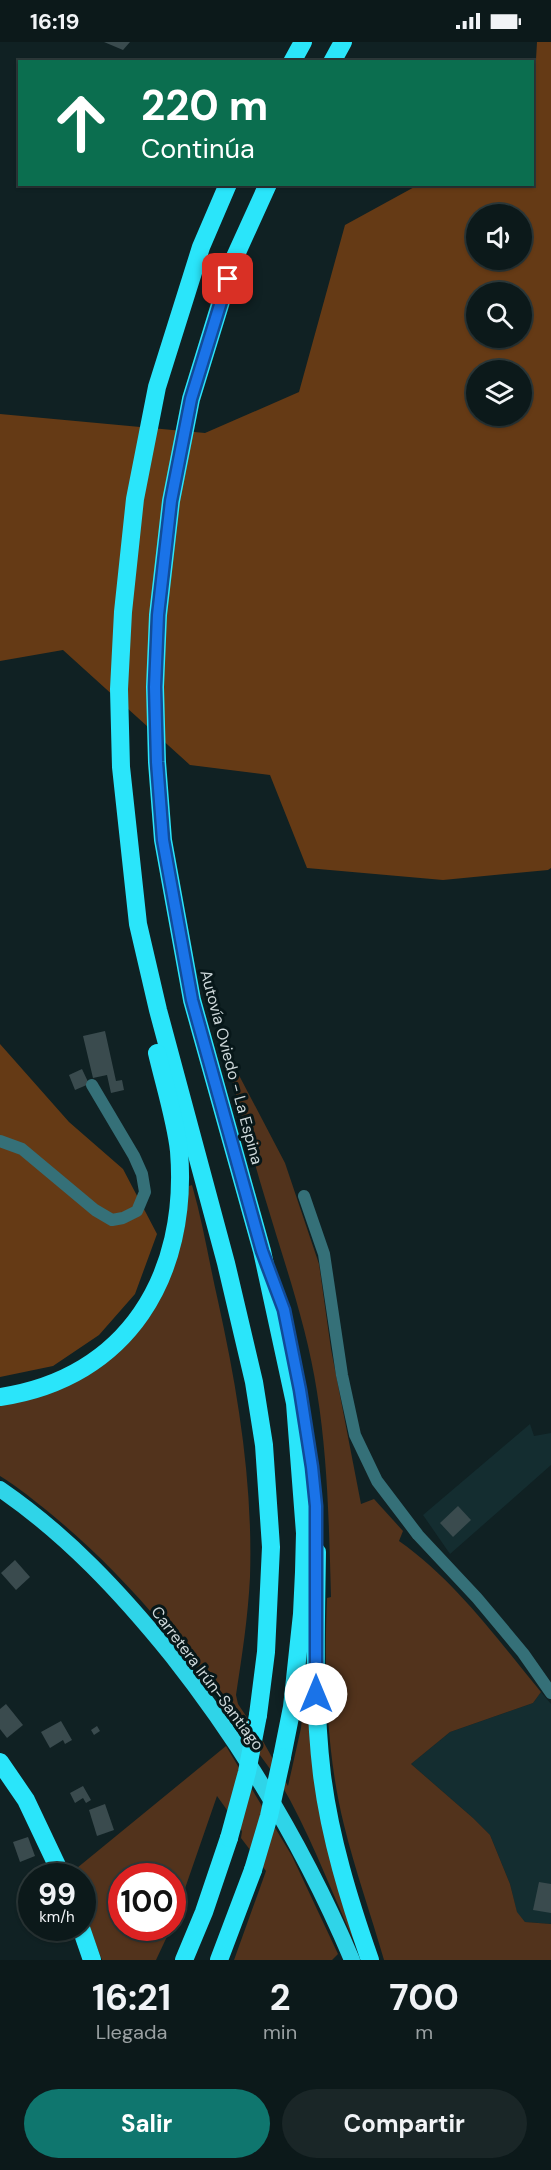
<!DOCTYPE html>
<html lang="es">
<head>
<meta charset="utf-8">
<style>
  body { margin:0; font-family:"DM Sans",sans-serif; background:#1a2627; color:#f1f3f6; height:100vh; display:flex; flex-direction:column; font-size:22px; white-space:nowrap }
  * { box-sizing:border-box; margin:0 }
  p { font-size:20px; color:#9aa0a2 }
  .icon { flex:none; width:33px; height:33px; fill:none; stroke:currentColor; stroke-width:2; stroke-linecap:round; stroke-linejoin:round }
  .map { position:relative; height:1918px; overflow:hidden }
  .panel { display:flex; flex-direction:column; background:#0c191a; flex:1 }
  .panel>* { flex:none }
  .banner { position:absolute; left:18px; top:18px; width:516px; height:126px; border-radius:0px; box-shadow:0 2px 4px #0004,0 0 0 2px #2c3839; background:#0b6e4f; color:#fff; overflow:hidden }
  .tools { position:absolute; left:466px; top:162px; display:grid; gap:12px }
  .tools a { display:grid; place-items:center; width:66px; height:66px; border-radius:50%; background:#0c191a; box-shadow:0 2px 4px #0004,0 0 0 2px #2c3839; font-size:30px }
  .speed { position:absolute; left:18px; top:1821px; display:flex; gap:12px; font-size:30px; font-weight:700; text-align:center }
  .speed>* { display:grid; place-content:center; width:78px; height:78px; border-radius:50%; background:#0c191a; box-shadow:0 2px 4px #0004,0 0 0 2px #2c3839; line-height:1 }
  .speed small { font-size:15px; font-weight:400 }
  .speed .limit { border:9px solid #d22; background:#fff; color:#111 }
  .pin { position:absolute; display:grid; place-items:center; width:51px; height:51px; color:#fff; margin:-26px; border-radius:12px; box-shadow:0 3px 9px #0006 }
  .me { position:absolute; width:66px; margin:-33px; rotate:0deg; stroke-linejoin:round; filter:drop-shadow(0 0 4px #0008) }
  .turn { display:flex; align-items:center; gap:21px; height:126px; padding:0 24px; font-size:27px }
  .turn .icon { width:78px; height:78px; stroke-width:2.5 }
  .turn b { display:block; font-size:42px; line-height:51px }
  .eta { display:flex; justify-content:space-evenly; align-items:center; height:102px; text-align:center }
  .eta b { font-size:36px; font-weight:700; line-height:42px }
  .primary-button { display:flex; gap:12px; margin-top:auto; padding:12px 24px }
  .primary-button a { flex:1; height:69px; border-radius:36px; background:#0f766e; color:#fff; font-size:24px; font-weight:700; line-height:69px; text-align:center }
  .primary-button a+a { background:#1a2627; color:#f1f3f6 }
  .status { display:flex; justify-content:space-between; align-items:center; height:42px; padding:0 30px; background:#0c191a; direction:ltr }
  .status svg { height:16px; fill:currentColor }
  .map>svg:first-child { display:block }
  .built { fill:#142d30 }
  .green { fill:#52331c }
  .forest { fill:#653a15; fill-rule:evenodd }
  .building { fill:#3a4b4e }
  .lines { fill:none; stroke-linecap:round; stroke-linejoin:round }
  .minor { stroke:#357078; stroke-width:12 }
  .trunk { stroke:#2fd4e8; stroke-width:16 }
  .motorway { stroke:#2ae5fa; stroke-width:18 }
  .motorway-bridge { stroke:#2ae5fa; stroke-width:18 }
  .route-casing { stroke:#114b97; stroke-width:15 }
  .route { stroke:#1a73e8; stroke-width:10 }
  .labels { text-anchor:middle; stroke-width:6; stroke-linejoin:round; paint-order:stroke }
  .street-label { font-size:16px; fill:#ced8da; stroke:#071719 }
</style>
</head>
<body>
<div class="status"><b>16:19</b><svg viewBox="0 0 49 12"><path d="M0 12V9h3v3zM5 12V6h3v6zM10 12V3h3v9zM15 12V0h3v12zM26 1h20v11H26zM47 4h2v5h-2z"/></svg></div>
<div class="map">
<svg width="551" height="1918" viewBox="0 0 551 1918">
  <rect width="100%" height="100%" fill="#102123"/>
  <!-- built -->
  <g class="built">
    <path d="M530,1382l4,12 17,-3v32l-101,89 -27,-39z"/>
    <path d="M541,1650l10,12v220l-26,-2 -8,-9 -7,-29 -20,-49 -17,-17 -62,-54 39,-32 83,-29z"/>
  </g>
  <!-- green -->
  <g class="green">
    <path d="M231,1018l54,103 34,101 12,85 30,155 13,-5 29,32 -4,10c57,40 98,98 142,151l-8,11 -83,29 -39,32 62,54 17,17 20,49 7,28 8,10 26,2v36h-167c-13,-45 -29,-90 -40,-135 -18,-72 -20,-154 -17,-227l4,-1c-2,-69 -3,-137 -14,-205 -10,-66 -33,-130 -52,-194 -14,-45 -25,-91 -38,-136z"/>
    <path d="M192,1143c11,38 17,77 26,116 20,91 35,182 32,276 -2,40 -8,79 -14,118l2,9 26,39 24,43 13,-58 3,-32h2l11,96 41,158c-23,-50 -42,-101 -68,-150 -11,-21 -27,-40 -41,-60 -56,-82 -121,-163 -198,-226 -16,-13 -33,-27 -51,-38v-71l47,-12 22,-9 25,-15 24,-18 66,-122 5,-43z"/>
    <path d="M226,1704l66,110 46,98 -6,6h-98l32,-89 -25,-33 1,-7 -25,-35 -44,127 -1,-47h-50v52h49l-15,32h-54l-16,-41 1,-16 -4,-11 -1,-16h-4l-1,-8z"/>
  </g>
  <!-- forest -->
  <g class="forest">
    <path d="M537,0h14v826l-3,2 -105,10 -136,-12 -37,-93 -80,-10 -127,-115 -63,11v-247l205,19 94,-41 46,-167 73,-40 114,-1 1,-104 2,-3zM477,172h45v46h-45zM477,250h45v46h-45zM477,328h45v46h-45z"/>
    <path d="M0,1002l69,78 54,47 34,65 -22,60 -36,41 -46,31 -53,11z"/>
  </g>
  <!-- building -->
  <g class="building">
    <path d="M104,0h26l-7,8z"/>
    <path d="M105,989l11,50 6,-1 2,10 -13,3 -4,-18 -14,3 -10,-42z"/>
    <path d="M82,1027l7,15 -14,6 -6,-15z"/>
    <path d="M458,1464l13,14 -18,17 -13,-14z"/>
    <path d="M15,1518l15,17 -14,13 -15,-17z"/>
    <path d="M6,1662l17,21 -16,13 -7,-9v-20z"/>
    <path d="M61,1679l11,19 -7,4 -2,-4 -13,8 -9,-16z"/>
    <path d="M97,1684l3,5 -6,4 -3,-5z"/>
    <path d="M83,1744l8,14 -5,3 -3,-5 -8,5 -5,-10z"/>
    <path d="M105,1762l9,26 -17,6 -8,-26z"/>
    <path d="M28,1795l7,19 -15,6 -7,-20z"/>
    <path d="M539,1840l12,2v29l-18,-3z"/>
  </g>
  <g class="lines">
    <!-- minor -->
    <g class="minor">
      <path d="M0,1099l22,8 73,61 17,10 11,-2 14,-7 8,-19 -3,-18 -8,-18 -42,-71"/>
      <path d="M304,1154l20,58 18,121 13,60 22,46 41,54 59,63 46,55 28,40"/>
    </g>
    <!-- trunk -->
    <path class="trunk" d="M0,1447c67,46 121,104 172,167 74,94 133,193 180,304"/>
    <!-- motorway -->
    <g class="motorway">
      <path d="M292,20l11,-20"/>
      <path d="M332,20l11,-20"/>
      <path d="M228,142l-27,63 -44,140 -22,112 -12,113 -4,77 2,78 17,157 20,86 68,253 28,119 10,63 7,102 -5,105 -8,63"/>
      <path d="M268,142l-34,75 -43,140 -20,102 -13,114 -3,72 2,75 6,78 29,160 70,251 33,152 10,130 -1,39 -2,42 -10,93 -10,50"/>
      <path d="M0,1355c128,-19 189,-122 179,-246 -3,-29 -15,-68 -22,-98"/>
      <path d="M317,1510c-1,74 -4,149 5,223 8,63 27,125 48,185"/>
      <path d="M0,1720l26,38 36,76"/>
      <path d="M81,1886l11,32"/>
      <path d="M184,1918l20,-48 25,-74"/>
      <path d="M219,1918l34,-90"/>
    </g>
    <!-- motorway-bridge -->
    <g class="motorway-bridge">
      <path d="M229,1796l18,-66 11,-57"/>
      <path d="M253,1828l16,-54 13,-59"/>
    </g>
  </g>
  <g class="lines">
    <!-- route casing -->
    <g class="route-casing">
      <path id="route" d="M228,237l-37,120 -20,102 -13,114 -3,72 2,75 6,78 29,160 70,251 22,59 16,80 12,77 4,39v188"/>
    </g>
    <!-- route -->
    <use href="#route" class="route"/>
  </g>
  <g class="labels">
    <!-- street labels -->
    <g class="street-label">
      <text transform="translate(232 1025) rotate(75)" y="6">Autovía Oviedo - La Espina</text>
      <text transform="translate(208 1636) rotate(53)" y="6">Carretera Irún-Santiago</text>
    </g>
  </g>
</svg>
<div class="tools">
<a><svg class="icon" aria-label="sound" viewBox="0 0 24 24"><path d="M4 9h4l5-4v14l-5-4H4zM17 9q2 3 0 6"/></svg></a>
<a><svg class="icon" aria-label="search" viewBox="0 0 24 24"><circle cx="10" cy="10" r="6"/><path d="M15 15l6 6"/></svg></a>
<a><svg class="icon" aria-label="layers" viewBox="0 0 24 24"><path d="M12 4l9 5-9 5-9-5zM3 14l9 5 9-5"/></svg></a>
</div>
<div class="speed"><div>99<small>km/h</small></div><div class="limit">100</div></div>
<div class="pin" style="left:228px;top:237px;background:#d93025"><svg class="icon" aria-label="arrive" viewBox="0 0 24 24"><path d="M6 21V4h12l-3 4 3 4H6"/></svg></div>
<svg class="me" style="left:316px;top:1652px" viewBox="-20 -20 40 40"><circle r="19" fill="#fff"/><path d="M0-13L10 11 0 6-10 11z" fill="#1a73e8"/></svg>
<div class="banner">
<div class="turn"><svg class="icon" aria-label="ahead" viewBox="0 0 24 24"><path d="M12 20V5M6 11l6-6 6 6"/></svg><div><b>220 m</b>Continúa</div></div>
</div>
</div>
<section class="panel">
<div class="eta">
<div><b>16:21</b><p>Llegada</p></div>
<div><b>2</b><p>min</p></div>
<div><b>700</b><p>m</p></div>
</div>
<div class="primary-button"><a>Salir</a><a>Compartir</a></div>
</section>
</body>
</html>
